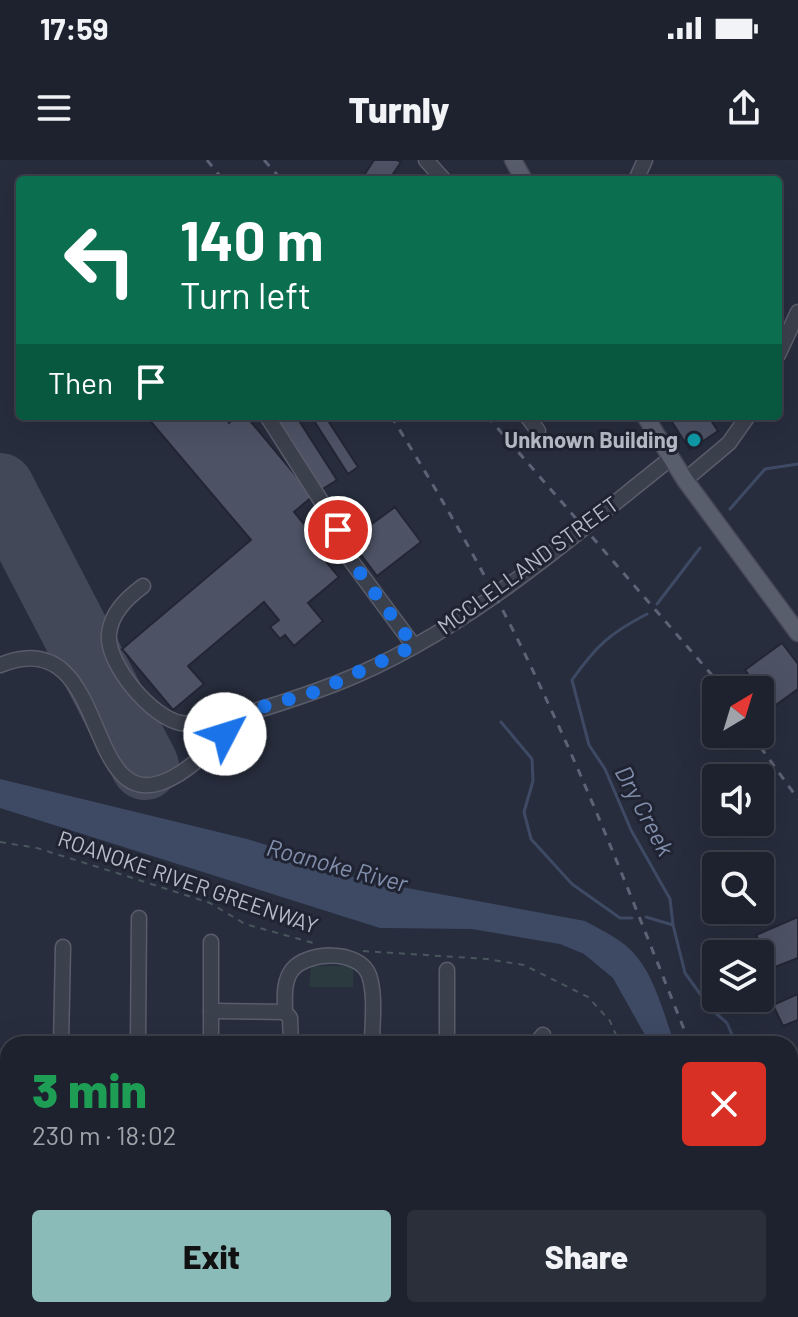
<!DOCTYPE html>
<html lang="en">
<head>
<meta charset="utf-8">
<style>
  body { margin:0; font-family:Barlow,sans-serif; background:#2a2f3a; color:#f1f3f6; height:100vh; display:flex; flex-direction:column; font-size:30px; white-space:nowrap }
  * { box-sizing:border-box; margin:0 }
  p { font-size:26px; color:#a0a4aa }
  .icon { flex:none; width:44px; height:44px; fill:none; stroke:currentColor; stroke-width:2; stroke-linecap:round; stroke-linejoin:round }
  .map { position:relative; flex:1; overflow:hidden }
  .drawer { position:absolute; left:0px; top:876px; width:798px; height:282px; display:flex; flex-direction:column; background:#1d222e; border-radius:24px 24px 0 0; box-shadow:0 8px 32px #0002,0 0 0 2px #3b3f4a }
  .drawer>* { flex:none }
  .hud { position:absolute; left:16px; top:16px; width:766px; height:244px; border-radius:8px; box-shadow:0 8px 32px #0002,0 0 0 2px #3b3f4a; background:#0b6e4f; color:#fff; overflow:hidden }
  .needle { width:52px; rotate:38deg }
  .tools { position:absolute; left:702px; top:516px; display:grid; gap:16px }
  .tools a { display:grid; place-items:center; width:72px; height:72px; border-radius:8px; background:#1d222e; box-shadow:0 8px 32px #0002,0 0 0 2px #3b3f4a; font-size:40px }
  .pin { position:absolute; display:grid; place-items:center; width:68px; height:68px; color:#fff; margin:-34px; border:4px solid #fff; border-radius:50%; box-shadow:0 2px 8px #0007 }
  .me { position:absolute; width:88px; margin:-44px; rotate:50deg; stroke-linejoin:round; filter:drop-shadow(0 0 6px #0008) }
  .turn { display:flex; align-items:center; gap:28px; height:168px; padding:0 32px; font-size:36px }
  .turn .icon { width:104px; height:104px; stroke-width:2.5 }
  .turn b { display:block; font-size:56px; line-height:68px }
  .then { display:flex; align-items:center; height:76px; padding:0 32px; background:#0003; gap:16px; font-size:30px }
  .round { display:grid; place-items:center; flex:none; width:84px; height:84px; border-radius:8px; background:#2a2f3a }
  .overview { display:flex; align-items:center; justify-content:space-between; height:136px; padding:0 32px }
  h1 { font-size:48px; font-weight:800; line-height:60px; color:#1e9e55 }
  .button { display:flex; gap:16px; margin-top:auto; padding:16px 32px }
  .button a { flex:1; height:92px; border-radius:8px; background:#8bbbb9; color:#111; font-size:32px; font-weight:800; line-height:92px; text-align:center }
  .button a+a { background:#2a2f3a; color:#f1f3f6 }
  .status { display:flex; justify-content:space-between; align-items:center; height:56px; padding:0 40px; background:#1d222e; direction:ltr }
  .status svg { height:22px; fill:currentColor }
  header { display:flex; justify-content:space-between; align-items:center; height:104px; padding:0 32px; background:#1d222e; font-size:36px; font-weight:800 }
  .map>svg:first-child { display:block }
  .green { fill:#2a3a3f }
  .water { fill:#3e4964 }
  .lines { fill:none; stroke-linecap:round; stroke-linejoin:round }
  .stream { stroke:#3e4964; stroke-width:3 }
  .runway { stroke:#424858; stroke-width:68 }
  .building { fill:#4d5365; stroke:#222634; stroke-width:2 }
  .minor-casing { stroke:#595d6b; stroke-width:17 }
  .major-casing { stroke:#444856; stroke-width:19 }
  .path { stroke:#49575d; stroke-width:2; stroke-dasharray:6 6; stroke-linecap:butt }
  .minor { stroke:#3b404d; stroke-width:14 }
  .major { stroke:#595e6d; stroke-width:16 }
  .rail { stroke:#5d6374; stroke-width:3; stroke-dasharray:8 8; stroke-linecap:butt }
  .route { stroke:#1a73e8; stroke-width:14; stroke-dasharray:0 25.2 }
  .culture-dot { fill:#0f9aa8; stroke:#202432; stroke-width:3 }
  .labels { text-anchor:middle; stroke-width:6; stroke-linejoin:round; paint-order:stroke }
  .poi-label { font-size:22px; font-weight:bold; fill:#b7bbc8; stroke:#202432; text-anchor:end }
  .street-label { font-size:22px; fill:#b7bbc8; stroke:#202432 }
  .water-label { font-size:24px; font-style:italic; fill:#818eac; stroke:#202432 }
</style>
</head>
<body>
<div class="status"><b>17:59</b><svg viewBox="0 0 49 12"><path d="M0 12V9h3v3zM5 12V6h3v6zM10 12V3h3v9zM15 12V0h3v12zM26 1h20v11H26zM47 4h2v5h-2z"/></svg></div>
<header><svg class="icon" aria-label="menu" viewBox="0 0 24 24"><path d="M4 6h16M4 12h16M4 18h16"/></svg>Turnly<svg class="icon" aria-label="share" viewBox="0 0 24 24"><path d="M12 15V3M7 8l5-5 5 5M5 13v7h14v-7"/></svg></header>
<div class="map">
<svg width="798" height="1157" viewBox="0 0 798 1157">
  <rect width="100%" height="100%" fill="#272d3d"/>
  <!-- green -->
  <g class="green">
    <path d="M311,806h42v21h-44z"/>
    <path d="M604,1150h109v7h-108z"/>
  </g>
  <!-- water -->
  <g class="water">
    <path d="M0,619l247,60 62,19 49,21 227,42c18,10 39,19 52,36 19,23 27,59 38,87h-25l-37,-66 -29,-24 -24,-10 -88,-15 -92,-1 -380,-120z"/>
    <path d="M717,1150h55l2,7h-56z"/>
  </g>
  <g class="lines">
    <!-- stream -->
    <g class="stream">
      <path d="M730,349l35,-40 33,-5"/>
      <path d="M657,444l43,-56"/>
      <path d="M647,454c-37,19 -51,32 -75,66l17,65 16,24 26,61 39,69 3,26 12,48 26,36 16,14 9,21"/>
      <path d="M501,562l31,37 1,22 -9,31 7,27 41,45 48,34h12"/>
      <path d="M646,757l27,8"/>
      <path d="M790,1011l8,7"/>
    </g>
    <!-- runway -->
    <path class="runway" d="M0,327l145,279"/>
  </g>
  <!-- building -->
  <g class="building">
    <path d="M374,0h23l4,2 -12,18h-28z"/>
    <path d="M146,256h79l4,7 8,-7h9l67,80 -19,16 23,28 8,-7 11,13 -14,11 17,20 -31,26 15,18 -29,25 -9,-11 -5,4 -10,-12 9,-7 -15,-18 -76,64 16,18 -31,26 -51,-61 129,-109z"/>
    <path d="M273,256h23l41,64 -16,10z"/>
    <path d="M311,256h14l33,51 -10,7z"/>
    <path d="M668,256h40l10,15 -28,19z"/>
    <path d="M395,347l26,35 -44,34 -27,-36z"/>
    <path d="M782,483l16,21v25l-25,18 -28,-37z"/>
    <path d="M798,757v41l-28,11 -14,-34z"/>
    <path d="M798,834v26l-15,6 -10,-21z"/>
  </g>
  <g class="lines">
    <!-- minor casing -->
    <g class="minor-casing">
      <g id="minor">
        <path d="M426,0l18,20"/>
        <path d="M636,20l9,-20"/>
        <path d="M778,195l20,-43"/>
        <path d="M267,256l63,99 16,39 68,92"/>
        <path d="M527,256l11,15"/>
        <path d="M685,320l44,-37 19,-27"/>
        <path d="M143,426c-16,12 -32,27 -34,48 -3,30 43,84 72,89 28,5 107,-22 135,-32 134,-46 245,-146 354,-232"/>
        <path d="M0,505c109,-44 82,143 160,118 33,-11 61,-46 84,-71"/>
        <path d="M447,810v74"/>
        <path d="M211,851l74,1"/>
        <path d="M61,884l2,-97"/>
        <path d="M138,884l1,-126"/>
        <path d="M211,884v-102"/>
        <path d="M291,884l-1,-26 -5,-6c0,-14 -2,-30 7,-42 15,-19 67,-21 77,5 7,21 3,48 3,69"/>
        <path d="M536,884l7,-9"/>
        <path d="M0,1025h8"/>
        <path d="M135,1150v7"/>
        <path d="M290,1150v7"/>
        <path d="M537,1150v7"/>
        <path d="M59,1157v-7"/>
        <path d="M211,1157v-7"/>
        <path d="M370,1157v-7"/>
        <path d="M447,1157v-7"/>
      </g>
    </g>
    <!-- major casing -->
    <g class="major-casing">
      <g id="major">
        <path d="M513,0l11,20"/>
        <path d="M645,256l40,64 113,153"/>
      </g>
    </g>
    <!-- path -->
    <g class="path">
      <path d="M0,682l37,6 83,26 90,29 35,21 72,20"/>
      <path d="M363,791l124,8 37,6 64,32 22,24 10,23"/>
      <path d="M700,1150l2,7"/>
    </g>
    <!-- minor -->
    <use href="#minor" class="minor"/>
    <!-- major -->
    <use href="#major" class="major"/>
    <!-- rail -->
    <g class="rail">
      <path d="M207,0l16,20"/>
      <path d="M264,0l18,20"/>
      <path d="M391,256c58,93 112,188 157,287 52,111 96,227 142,341"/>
      <path d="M487,256l238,274"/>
      <path d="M751,574l47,65"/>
      <path d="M790,1132l8,20"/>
    </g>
  </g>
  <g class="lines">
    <!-- route -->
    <path class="route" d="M225,574l19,-22 74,-21 96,-45 -68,-92 -8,-24"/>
  </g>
  <!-- markers -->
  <circle class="culture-dot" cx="694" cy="280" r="8"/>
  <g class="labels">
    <!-- poi labels -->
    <g class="poi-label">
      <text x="678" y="288">Unknown Building</text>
    </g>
    <!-- street labels -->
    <g class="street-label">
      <text transform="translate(528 405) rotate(-36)" y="8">MCCLELLAND STREET</text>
      <text transform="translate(188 722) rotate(19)" y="8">ROANOKE RIVER GREENWAY</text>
    </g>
    <!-- water labels -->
    <g class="water-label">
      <text transform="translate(644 651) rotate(62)" y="8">Dry Creek</text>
      <text transform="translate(337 706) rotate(15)" y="8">Roanoke River</text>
    </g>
  </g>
</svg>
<div class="tools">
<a><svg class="needle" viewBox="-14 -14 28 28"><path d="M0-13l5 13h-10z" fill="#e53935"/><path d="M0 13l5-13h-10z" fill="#a0a4aa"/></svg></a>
<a><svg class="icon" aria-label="sound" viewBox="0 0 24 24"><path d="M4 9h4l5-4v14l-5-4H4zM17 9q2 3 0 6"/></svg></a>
<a><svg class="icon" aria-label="search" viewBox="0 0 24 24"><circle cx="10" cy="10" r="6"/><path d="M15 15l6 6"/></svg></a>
<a><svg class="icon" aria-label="layers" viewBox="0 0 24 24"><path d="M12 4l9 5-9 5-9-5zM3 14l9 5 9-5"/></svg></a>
</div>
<div class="pin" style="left:338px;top:370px;background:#d93025"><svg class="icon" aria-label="arrive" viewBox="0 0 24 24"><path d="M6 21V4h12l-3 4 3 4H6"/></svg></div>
<svg class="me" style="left:225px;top:574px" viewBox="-20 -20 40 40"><circle r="19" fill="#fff"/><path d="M0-13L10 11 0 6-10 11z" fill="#1a73e8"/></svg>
<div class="hud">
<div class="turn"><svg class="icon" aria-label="left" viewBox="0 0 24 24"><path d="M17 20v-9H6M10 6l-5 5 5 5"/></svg><div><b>140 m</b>Turn left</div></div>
<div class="then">Then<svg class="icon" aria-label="arrive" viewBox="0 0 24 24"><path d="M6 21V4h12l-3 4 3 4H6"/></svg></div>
</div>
<section class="drawer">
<div class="overview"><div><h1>3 min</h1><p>230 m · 18:02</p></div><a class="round" style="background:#d93025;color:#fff"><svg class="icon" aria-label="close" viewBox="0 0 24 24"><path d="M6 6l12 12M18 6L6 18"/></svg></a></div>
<div class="button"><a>Exit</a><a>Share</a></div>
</section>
</div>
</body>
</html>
